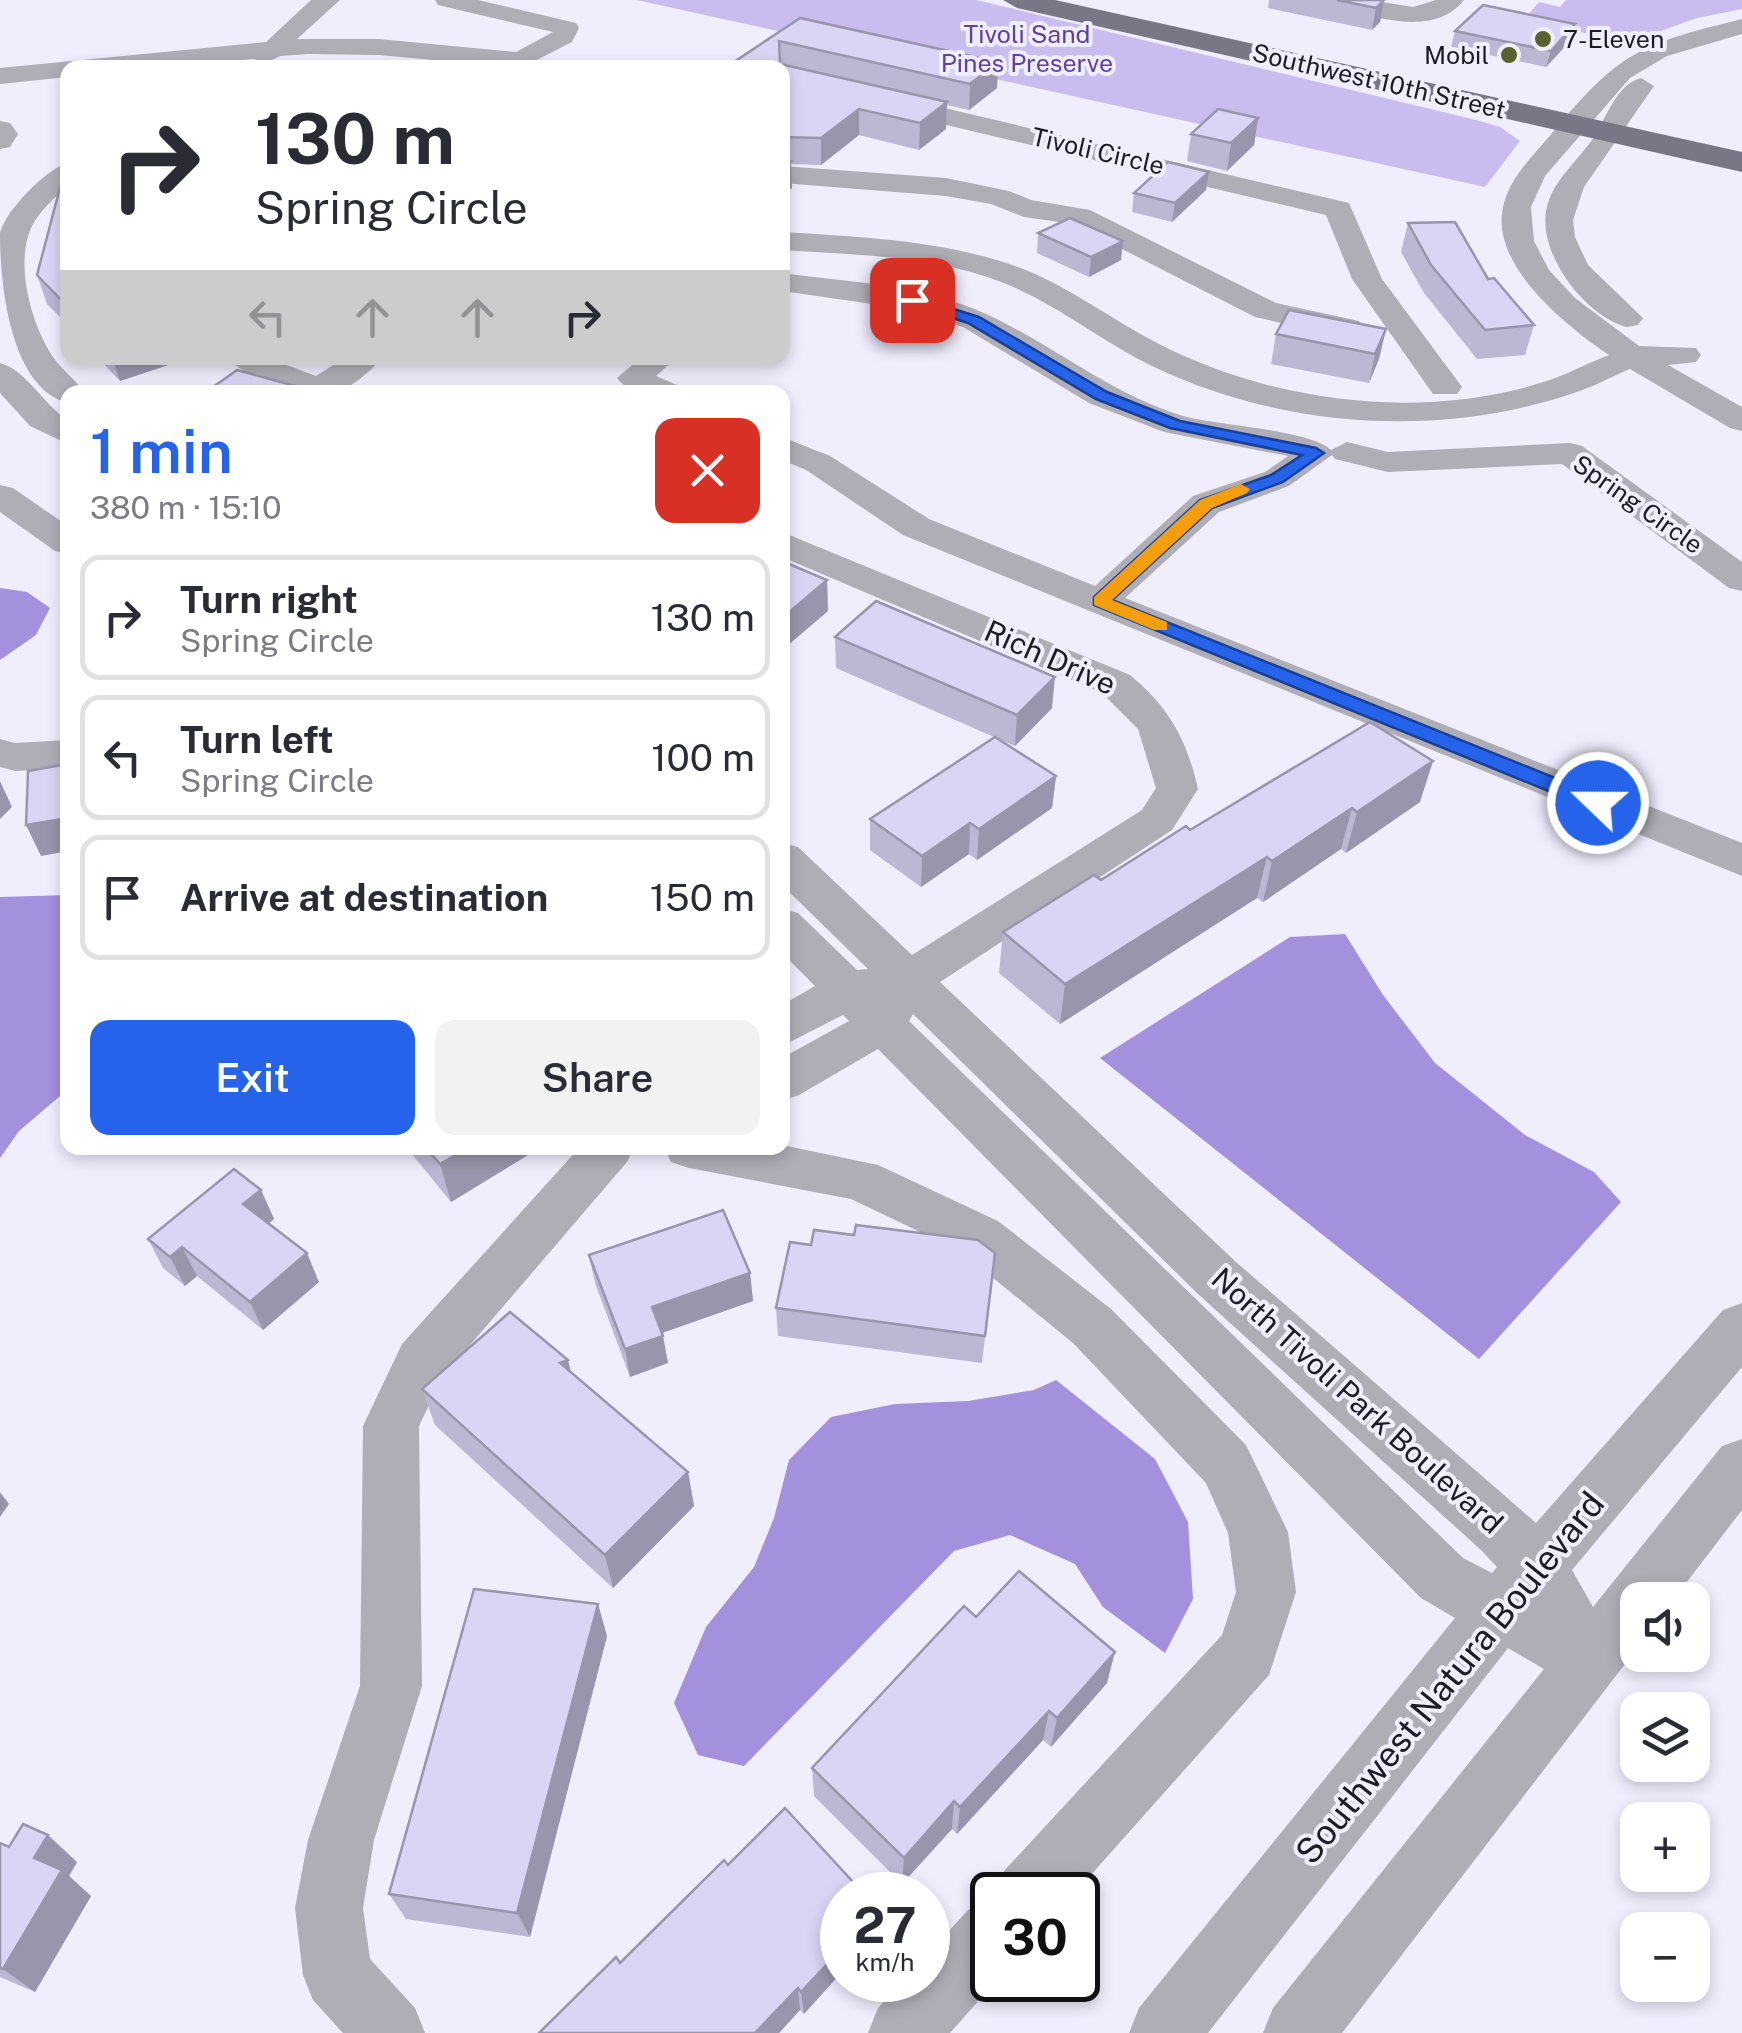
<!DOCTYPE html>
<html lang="en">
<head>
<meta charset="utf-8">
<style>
  body { margin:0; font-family:"Public Sans",sans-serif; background:#f2f2f3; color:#2b2b33; height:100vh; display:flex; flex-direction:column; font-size:38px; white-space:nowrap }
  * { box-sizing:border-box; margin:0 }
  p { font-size:32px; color:#7c7c81 }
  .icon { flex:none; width:55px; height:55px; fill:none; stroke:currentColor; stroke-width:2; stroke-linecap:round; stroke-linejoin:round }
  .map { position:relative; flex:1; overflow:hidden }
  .panel { position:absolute; left:60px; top:385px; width:730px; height:770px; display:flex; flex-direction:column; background:#fff; border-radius:20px; box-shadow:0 5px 15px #0003 }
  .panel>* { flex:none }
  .hud { position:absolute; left:60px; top:60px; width:730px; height:305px; border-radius:20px; box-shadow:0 5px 15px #0003; background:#fff; color:#2b2b33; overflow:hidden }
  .tools { position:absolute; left:1620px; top:1582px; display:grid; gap:20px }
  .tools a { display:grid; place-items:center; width:90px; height:90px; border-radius:20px; background:#fff; box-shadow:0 5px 15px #0003; font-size:50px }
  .speed { position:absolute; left:820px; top:1872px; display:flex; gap:20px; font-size:50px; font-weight:700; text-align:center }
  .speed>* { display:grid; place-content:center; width:130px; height:130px; border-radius:50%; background:#fff; box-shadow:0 5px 15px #0003; line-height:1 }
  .speed small { font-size:25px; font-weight:400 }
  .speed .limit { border:5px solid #111; border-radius:15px; background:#fff; color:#111 }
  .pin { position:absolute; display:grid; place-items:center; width:85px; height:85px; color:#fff; margin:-42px; border-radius:20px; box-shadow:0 5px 15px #0006 }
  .me { position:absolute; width:110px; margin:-55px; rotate:292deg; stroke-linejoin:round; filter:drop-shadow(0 0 8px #0008) }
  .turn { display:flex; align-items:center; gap:35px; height:210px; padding:0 30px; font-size:45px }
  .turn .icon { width:130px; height:130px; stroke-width:2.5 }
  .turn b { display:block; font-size:70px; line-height:85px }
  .lanes { display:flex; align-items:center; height:95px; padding:0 30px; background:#0003; justify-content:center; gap:50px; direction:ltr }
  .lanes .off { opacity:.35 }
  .round { display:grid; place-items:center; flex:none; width:105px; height:105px; border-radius:20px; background:#f2f2f3 }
  .summary { display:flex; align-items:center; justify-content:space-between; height:170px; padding:0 30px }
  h1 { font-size:60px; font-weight:600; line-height:75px; color:#2563eb }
  .action { display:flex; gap:20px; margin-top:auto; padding:20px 30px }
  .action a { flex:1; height:115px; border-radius:20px; background:#2563eb; color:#fff; font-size:40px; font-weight:600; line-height:115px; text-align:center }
  .action a+a { background:#f2f2f3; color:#2b2b33 }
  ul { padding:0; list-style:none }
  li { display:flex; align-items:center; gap:30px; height:125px; margin:0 20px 15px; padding:0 10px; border:5px solid #e1e1e2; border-radius:20px }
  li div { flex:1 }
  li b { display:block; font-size:38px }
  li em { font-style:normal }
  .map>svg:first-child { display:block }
  .green { fill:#c8bdee }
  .water { fill:#a391dd }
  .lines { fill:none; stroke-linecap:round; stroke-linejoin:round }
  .minor { fill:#afadb6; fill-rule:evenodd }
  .major { fill:#797685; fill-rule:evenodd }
  .wall { fill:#bcb7d3 }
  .shaded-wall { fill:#9995ac }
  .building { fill:#dbd5f5; stroke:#9995ac; stroke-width:2.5 }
  .route { fill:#2563eb; stroke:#184099; stroke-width:2.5 }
  .slow { fill:#f59e0b }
  .poi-dot { fill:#5a602e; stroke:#f0edfd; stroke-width:4 }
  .labels { text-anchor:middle; stroke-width:8; stroke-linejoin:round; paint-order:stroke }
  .far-park-label { font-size:25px; fill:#5e429c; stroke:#f0edfd }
  .far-poi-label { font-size:25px; fill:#1e1c23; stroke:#f0edfd; text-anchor:start }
  .far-street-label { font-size:25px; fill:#1e1c23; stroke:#f0edfd }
  .street-label { font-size:30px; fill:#1e1c23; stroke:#f0edfd }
  .near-street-label { font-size:35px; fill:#1e1c23; stroke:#f0edfd }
</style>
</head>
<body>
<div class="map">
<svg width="1742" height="2033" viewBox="0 0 1742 2033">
  <rect width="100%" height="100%" fill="#f0edfd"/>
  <!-- green -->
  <g class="green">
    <path d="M637,0h339l500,120 24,7 20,14 -35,46z"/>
    <path d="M1566,0h176v9l-45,9 -67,24 -107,-21 16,-19 21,5z"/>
  </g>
  <!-- water -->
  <g class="water">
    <path d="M0,588l27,4 23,16 -14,27 -36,25z"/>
    <path d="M68,895l-1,195 -48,41 -19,27v-261z"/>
    <path d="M1345,934l38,61 52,68 90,72 69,37 27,30 -142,157 -379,-301 190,-121z"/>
    <path d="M1056,1380l99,79 33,63 5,77 -28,54 -62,-46 -28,-43 -65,-29 -56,16 -210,215 -46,-11 -24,-52 32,-76 48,-60 20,-49 15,-58 42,-43 64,-13 73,-3 66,-11z"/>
  </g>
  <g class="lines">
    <!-- minor -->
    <g class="minor">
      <path d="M311,0h29l-43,39h82l137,13 37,-20 -115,-27 -3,-5h43l98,23 3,5 -7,14 -51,26 -142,-13 -71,-1 -28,2 -15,8 -11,-5 -89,9h-97v9l-68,7v-16l266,-26z"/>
      <path d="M1326,0h43l44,7 23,-7h28c-32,40 -94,15 -135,5z"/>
      <path d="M1742,19v15l-75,22 -37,22 -85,98 -14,31 3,34 15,29 26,28 64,48 57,2 5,7 -5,7 -28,3 74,42v24l-12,-3 -100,-59c-19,8 -37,18 -56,24 -136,46 -293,35 -422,-27 -55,-27 -101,-67 -159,-87 -67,-24 -141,-24 -211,-29v-18c78,5 159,8 233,34 53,19 96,54 146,79 117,59 266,77 392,34 19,-7 37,-17 56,-24 -44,-30 -125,-94 -104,-155 7,-24 27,-43 43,-62 70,-85 88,-93 194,-119z"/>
      <path d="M719,60h18l13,8h-44z"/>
      <path d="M782,70l567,133 33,76 80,108 -5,7h-24l-81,-115 -26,-64 -544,-129z"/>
      <path d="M1641,78l13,8 -70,101 -11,33 2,17 13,28 55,53 -5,7 -11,2c-44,-11 -96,-81 -78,-127 9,-24 31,-42 45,-63 12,-19 23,-53 47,-59z"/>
      <path d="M0,121l10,2 8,11 -8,13 -10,2z"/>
      <path d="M68,163v23c-14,12 -29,25 -37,42 -16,37 0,96 22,129 9,13 22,22 31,35h-16v11c-58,-15 -68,-119 -68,-169 4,-22 47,-66 68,-71z"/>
      <path d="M782,166l164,12 63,13 22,9 59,10 186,93 83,18 5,7 -5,7 -11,3 -93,-21 -182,-93 -49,-7 -33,-13 -45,-8 -164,-13z"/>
      <path d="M782,273c68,9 141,12 204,41 68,31 124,80 197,102 35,10 125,13 148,34l16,-8 41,10 182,-9 12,3 160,116v29l-13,-3 -167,-124 -174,8 -53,-13 -3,-4 -43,31 -70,26 -94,86 617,245v33l-839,-341 -97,-65 -24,-10v-23l48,19 99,63 166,67 98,-90 72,-24 23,-16 -124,-24 -75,-29 -126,-76 -56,-18 -125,-18z"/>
      <path d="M229,358h39l48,18 28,-18h37c-8,12 -30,29 -43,34 -25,9 -94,-12 -109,-34z"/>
      <path d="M640,358h36l-20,18 21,9 4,7c-22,0 -50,6 -64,-14z"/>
      <path d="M0,363c27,7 43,42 68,57v24l-38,-18 -30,-33z"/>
      <path d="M0,485l13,3 55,38v28l-13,-3 -55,-39z"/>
      <path d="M782,532l348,143c39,32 57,65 68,114l-26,41 -232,152 296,280 300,261 187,-213 19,-7v64l-170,203 21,37 129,-161 20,-7v71l-69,90h-35v47l-296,386h-79l10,-25 271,-339 -36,-21 -300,385h-79l10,-25 316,-390 -34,-20 -543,-549 -79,46 -17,6v-43l67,-37 -6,-6 -61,31v-41l33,-19 -33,-33v-44l16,4 59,57 11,-1 -86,-84v-42l16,4 114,108 230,-145 14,-22 -18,-59 -36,-36 -320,-136zM913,1014l285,280 283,256 16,17 -5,6 -29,-15 -554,-537z"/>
      <path d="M0,739l15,4 53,-3v28l-53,3 -15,-4z"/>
      <path d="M782,1145l96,20 120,56 113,88 135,136 42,87 8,60 -27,83 -196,220h-79l10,-24 218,-236 14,-43 -8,-59 -22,-50 -133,-140 -113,-92 -109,-52 -162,-31 -18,-6 -7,-14z"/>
      <path d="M579,1148h55l-7,14 -185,216 -23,48 3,260 -48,154 -11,68 7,51 45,49 10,25h-82l-30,-33 -10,-25 -8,-67 13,-68 52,-154 3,-260 39,-82z"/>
      <path d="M992,1900v80h5l-47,53h-82l10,-25 26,-28h24v-26l40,-44z"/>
    </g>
    <!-- major -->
    <path class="major" d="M1003,0h52l687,152v20l-725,-164z"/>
  </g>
  <!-- wall -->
  <g class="wall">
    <path d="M1269,0h115l-4,22 -8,8 -104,-22z"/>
    <path d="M800,18l198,44 -1,26 -28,22 -22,-5 -1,24 -27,21 -60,-15 -38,30 -30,-1 1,24 -10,7v-127h-57z"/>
    <path d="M1455,31l116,9 -25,27 -95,-20z"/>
    <path d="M1258,118l-4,27 -27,26 -40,-10 4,-27z"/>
    <path d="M1209,172l-3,18 -34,32 -40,-10 2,-19z"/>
    <path d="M68,184v141l-21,-21 -10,-29z"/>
    <path d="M1408,223l80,56 46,46 -9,30 -48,4 -53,-66 -23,-41z"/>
    <path d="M1038,233l83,27 -32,17 -52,-24z"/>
    <path d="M1386,329l-7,30 -10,24 -98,-19 5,-30z"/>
    <path d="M98,358h78l1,4 -57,19z"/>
    <path d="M782,561l45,19 1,31 -40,34 -6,-2z"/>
    <path d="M835,637l217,71 -37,38 -17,-7 58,37 -4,32 -75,52 -8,-6 -48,33 -51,-37v-31l124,-82 -158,-69z"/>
    <path d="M1370,722l50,80 -74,51 -5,-4 -78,53 -6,-4 -197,126 -61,-51 4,-41 187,-102z"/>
    <path d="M407,1148h128l1,2 -85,52z"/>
    <path d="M261,1190l13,29 -6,5 51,58 -56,48 -66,-54 -12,10 -22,-18 -15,-29z"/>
    <path d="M854,1235l141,18 -13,110 -204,-27 -2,-28 35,-63z"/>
    <path d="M589,1255l161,18 3,28 -91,32 6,30 -38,14 -35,-94z"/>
    <path d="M422,1389l266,83 6,34 -81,82 -178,-163z"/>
    <path d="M976,1617l131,66 -56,64 -8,-7 -86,94 -5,-5 -50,55 -88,-88 -2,-28z"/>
    <path d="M607,1636l-77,301 -124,-18 -17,-25z"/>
    <path d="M785,1808l19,206 -4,-4 -21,23h-240l81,-70 108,-98z"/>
    <path d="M0,1843l9,4 68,15 -8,14 22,20 -56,96 -35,-15z"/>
  </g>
  <!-- shaded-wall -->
  <g class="shaded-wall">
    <path d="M1384,0l-4,22 -8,8 4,-22z"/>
    <path d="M1575,24l-4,16 -25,27 5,-16z"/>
    <path d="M998,62l-1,26 -28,22 1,-26z"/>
    <path d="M947,102l-1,27 -27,21 1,-27z"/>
    <path d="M859,109v26l-38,30v-27z"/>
    <path d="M1258,118l-4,27 -27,26 4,-28z"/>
    <path d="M791,161l1,27 -10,7v-28z"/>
    <path d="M1209,172l-3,18 -34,32 3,-19z"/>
    <path d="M1123,241l-2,19 -32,17 2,-20z"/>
    <path d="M1386,329l-7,30 -10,24 6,-29z"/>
    <path d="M112,358h64l1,4 -57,19z"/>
    <path d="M827,580l1,31 -40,34 -1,-31z"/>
    <path d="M1055,677l-3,31 -37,38 2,-31z"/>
    <path d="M1433,761l-13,41 -74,51 11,-41z"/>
    <path d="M1056,776l-4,32 -75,52 2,-31z"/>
    <path d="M0,781l12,26 -12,12z"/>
    <path d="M1352,808l-11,41 -78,53 9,-41z"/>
    <path d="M68,818v33l-27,5 -15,-31z"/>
    <path d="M970,823l-1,31 -48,33 1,-31z"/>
    <path d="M1267,857l-10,41 -197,126 5,-40z"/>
    <path d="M467,1148h68l1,2 -85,52 -11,-38z"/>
    <path d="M261,1190l13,29 -18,15 -13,-30z"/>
    <path d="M182,1247l15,29 -12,10 -15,-29z"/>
    <path d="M307,1253l12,29 -56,48 -13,-28z"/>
    <path d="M750,1273l3,28 -97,34 -4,-28z"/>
    <path d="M663,1336l5,27 -38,14 -5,-28z"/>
    <path d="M568,1360l9,36 -17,-33z"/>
    <path d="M688,1472l6,34 -81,82 -8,-33z"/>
    <path d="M0,1492l9,12 -9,13z"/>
    <path d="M598,1604l9,32 -77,301 -13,-24z"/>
    <path d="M1115,1652l-8,31 -56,64 6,-29z"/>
    <path d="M1049,1711l-6,29 -86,94 3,-27z"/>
    <path d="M954,1801l-2,28 -50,55 2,-26z"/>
    <path d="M48,1835l29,27 -8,14 22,20 -56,96 -32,-23 31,-111z"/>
    <path d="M842,1948v24l-38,42 -3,-22z"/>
    <path d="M798,1988l2,22 -21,23h-24z"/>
  </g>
  <!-- building -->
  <g class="building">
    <path d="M1337,0h47l-8,8z"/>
    <path d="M1483,5l92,19 -24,27 -96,-20z"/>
    <path d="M800,18l198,44 -28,22 -191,-43 1,23 167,38 -27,21 -61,-14 -38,29 -39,-1v-69h-57z"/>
    <path d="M1218,109l40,9 -27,25 -40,-9z"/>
    <path d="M782,159l9,2 -9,6z"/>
    <path d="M1168,162l41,10 -34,31 -41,-10z"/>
    <path d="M61,184h7v123l-31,-32z"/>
    <path d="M1070,218l53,23 -32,16 -53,-24z"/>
    <path d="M1455,222l33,57 6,-1 40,47 -49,5 -54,-65 -23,-42z"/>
    <path d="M1289,310l97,19 -11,25 -99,-20z"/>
    <path d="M237,370l80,22h-111z"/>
    <path d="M782,561l45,19 -40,34 -5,-1z"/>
    <path d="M876,601l179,76 -38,38 -182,-78z"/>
    <path d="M1370,722l63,39 -76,51 -5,-4 -80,53 -5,-4 -202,127 -62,-52 91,-57 7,5 85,-54 4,4z"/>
    <path d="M995,737l61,39 -77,53 -9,-6 -48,33 -52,-37z"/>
    <path d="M68,764v54l-42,7 2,-54z"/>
    <path d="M426,1148h41l-27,16z"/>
    <path d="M234,1169l27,21 -18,14 64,49 -57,49 -68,-55 -12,10 -22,-18z"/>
    <path d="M723,1210l27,63 -98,34 11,29 -38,13 -36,-94z"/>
    <path d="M856,1225l122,15 17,13 -10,83 -209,-28 14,-66 21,3 3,-15 40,5z"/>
    <path d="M510,1312l58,48 -8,3 128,109 -83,83 -183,-166z"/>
    <path d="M1019,1571l96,81 -58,66 -8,-7 -89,96 -6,-6 -50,57 -92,-90 152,-162 12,11z"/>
    <path d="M474,1589l124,15 -81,309 -128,-19z"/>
    <path d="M785,1808l80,87h-23v53l-41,44 -3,-4 -43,45h-216l77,-76 4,6 104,-103 4,5z"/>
    <path d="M23,1824l25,11 -14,23 28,12 -59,99 -3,-1v-125l9,4z"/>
  </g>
  <!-- route -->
  <path class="route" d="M912,296l67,21 128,75 73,29 136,27 8,5 -41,29 -71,26 -100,92 493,198v10h-15l-496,-203v-8l106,-97 71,-25 31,-20 -132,-27 -74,-29 -128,-76 -62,-20 -2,-3z"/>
  <!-- slow -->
  <path class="slow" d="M1241,484l9,5 -3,4 -35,15 -100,92 55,22v8h-13l-60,-25v-8l106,-97z"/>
  <!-- markers -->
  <g class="poi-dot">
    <circle cx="1543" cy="39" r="10"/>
    <circle cx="1509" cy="55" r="10"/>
  </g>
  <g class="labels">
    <!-- far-park labels -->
    <g class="far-park-label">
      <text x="1027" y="43">Tivoli Sand<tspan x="1027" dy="29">Pines Preserve</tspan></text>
    </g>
    <!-- far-poi labels -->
    <g class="far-poi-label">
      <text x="1563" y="48">7-Eleven</text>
      <text x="1489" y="64" text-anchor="end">Mobil</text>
    </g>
    <!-- far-street labels -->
    <g class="far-street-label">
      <text transform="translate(1379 81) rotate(13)" y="9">Southwest 10th Street</text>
      <text transform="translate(1098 151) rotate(13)" y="9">Tivoli Circle</text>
      <text transform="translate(1638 504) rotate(35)" y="9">Spring Circle</text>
    </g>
    <!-- street labels -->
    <g class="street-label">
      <text transform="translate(1050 658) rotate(24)" y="10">Rich Drive</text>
      <text transform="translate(1357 1401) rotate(42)" y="10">North Tivoli Park Boulevard</text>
    </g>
    <!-- near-street labels -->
    <g class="near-street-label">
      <text transform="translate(1450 1678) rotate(-51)" y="12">Southwest Natura Boulevard</text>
    </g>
  </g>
</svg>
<div class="tools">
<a><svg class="icon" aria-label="sound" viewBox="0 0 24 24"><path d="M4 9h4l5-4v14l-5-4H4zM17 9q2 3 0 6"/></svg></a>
<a><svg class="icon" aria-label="layers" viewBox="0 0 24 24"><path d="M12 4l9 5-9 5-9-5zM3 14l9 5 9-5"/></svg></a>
<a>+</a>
<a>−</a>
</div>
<div class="speed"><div>27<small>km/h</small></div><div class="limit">30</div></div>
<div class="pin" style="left:912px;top:300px;background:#d93025"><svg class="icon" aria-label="arrive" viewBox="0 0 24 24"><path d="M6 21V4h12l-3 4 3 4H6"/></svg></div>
<svg class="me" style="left:1598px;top:803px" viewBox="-20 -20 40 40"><circle r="17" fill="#2563eb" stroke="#fff" stroke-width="3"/><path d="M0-11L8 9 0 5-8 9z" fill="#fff"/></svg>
<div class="hud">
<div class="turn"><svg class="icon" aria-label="right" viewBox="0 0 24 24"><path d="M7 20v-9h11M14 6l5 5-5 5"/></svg><div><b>130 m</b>Spring Circle</div></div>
<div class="lanes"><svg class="icon off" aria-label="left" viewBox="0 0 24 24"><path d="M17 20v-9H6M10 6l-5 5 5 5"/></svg><svg class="icon off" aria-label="ahead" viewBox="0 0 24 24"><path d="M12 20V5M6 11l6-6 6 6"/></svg><svg class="icon off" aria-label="ahead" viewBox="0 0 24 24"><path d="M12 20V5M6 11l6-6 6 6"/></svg><svg class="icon" aria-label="right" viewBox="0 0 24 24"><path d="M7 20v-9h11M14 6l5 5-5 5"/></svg></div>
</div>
<section class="panel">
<div class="summary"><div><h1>1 min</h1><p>380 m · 15:10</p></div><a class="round" style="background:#d93025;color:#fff"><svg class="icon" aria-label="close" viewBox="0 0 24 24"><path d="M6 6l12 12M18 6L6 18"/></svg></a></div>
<ul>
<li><svg class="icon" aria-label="right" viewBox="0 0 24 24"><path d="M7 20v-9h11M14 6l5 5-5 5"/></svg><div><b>Turn right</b><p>Spring Circle</p></div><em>130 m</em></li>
<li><svg class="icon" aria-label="left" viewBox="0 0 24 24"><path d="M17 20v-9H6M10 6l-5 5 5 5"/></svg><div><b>Turn left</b><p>Spring Circle</p></div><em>100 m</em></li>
<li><svg class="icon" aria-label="arrive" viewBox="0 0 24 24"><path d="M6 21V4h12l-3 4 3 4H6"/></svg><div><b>Arrive at destination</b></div><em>150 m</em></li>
</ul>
<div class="action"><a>Exit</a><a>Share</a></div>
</section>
</div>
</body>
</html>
